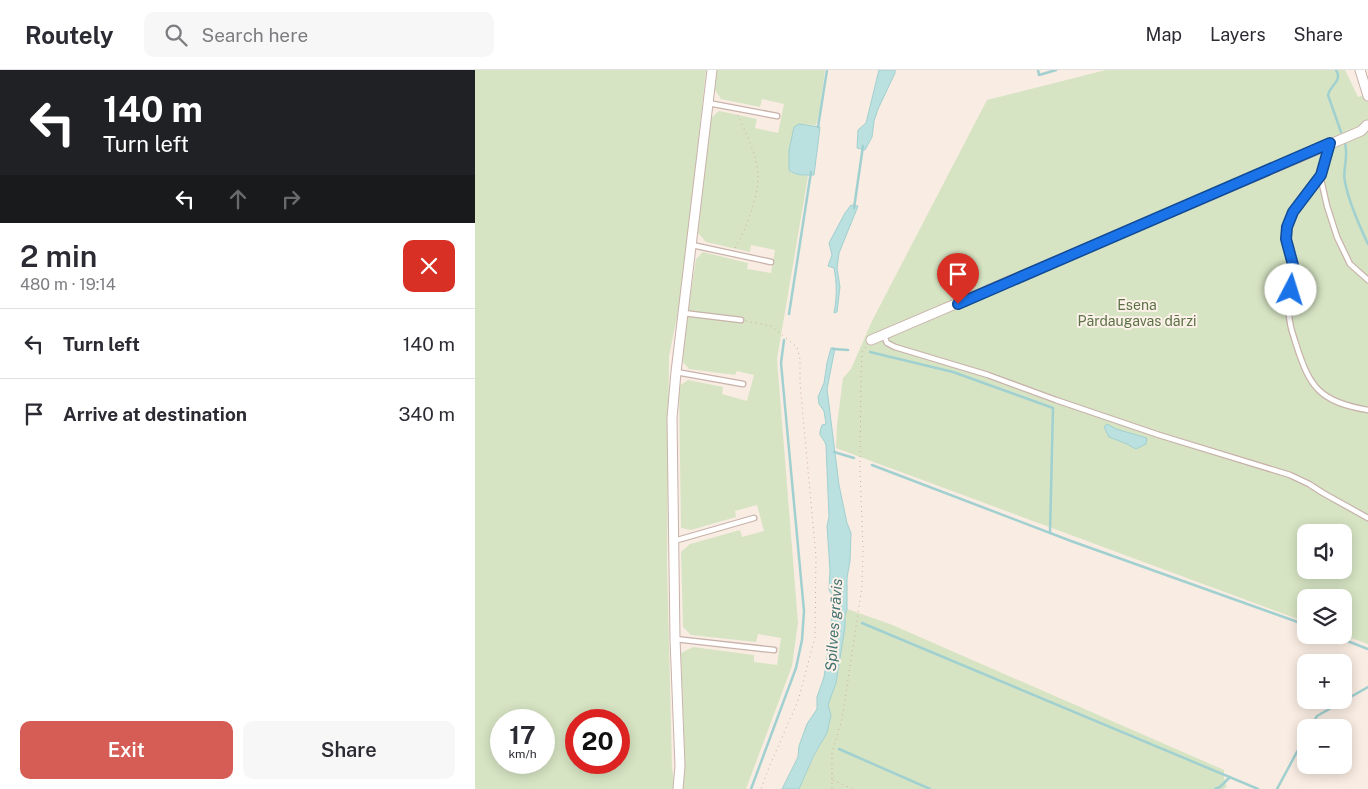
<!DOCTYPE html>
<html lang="en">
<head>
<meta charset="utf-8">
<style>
  body { margin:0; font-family:"Public Sans",sans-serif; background:#f7f7f7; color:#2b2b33; height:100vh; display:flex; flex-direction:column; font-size:19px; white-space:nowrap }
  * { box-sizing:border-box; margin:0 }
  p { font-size:16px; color:#7c7c81 }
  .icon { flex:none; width:28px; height:28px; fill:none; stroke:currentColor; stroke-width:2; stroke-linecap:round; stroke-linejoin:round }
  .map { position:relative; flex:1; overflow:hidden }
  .details { display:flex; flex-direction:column; background:#fff; width:475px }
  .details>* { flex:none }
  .banner { background:#202124; color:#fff; overflow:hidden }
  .fabs { position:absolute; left:822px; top:454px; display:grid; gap:10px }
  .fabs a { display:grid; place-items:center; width:55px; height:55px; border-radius:10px; background:#fff; box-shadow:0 2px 12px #0003; font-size:25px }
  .speed { position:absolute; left:15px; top:639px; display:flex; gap:10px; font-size:25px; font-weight:700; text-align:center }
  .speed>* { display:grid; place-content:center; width:65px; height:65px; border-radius:50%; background:#fff; box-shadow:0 2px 12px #0003; line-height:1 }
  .speed small { font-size:12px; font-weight:400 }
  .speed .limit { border:8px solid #d22; background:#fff; color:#111 }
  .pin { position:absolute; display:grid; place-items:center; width:42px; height:42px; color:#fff; margin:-51px -21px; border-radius:50% 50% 50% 0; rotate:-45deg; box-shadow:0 0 5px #0007 }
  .pin .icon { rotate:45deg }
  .me { position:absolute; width:55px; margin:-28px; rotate:5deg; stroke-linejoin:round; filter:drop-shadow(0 0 4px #0008) }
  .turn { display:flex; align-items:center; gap:18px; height:105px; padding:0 20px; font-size:22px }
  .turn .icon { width:65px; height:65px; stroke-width:2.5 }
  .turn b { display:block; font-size:35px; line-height:42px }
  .lanes { display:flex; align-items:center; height:48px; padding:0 20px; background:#0003; justify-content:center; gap:25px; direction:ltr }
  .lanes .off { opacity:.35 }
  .round { display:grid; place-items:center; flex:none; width:52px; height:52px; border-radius:10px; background:#f7f7f7 }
  .headline { display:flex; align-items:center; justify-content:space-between; height:85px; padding:0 20px }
  h1 { font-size:30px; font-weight:600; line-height:38px }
  .cta { display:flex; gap:10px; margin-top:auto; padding:10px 20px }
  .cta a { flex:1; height:58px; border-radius:10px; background:#d55d55; color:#fff; font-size:20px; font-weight:600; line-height:58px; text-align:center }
  .cta a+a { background:#f7f7f7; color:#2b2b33 }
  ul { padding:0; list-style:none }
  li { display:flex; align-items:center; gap:15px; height:70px; padding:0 20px; border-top:1px solid #e1e1e2 }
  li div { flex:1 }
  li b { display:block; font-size:19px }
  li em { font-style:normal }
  header { display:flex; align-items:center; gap:30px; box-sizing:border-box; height:70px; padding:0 25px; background:#fff; border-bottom:1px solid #e1e1e2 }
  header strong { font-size:24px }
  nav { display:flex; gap:28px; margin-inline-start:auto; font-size:18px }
  .search { width:350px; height:45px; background:#f7f7f7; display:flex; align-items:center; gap:12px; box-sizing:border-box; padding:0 18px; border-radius:10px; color:#7c7c81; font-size:19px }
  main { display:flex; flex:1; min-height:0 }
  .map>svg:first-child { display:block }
  .green { fill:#d6e4c3; fill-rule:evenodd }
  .water { fill:#bae0df; stroke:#a1d0d0 }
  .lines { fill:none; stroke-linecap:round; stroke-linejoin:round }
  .stream { stroke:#a1d0d0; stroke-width:2.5 }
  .service-casing { stroke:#c8b3ab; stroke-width:7 }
  .minor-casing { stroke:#c8b3ab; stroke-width:11 }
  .path { stroke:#cfaba1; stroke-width:1; stroke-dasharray:1 4; stroke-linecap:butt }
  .service { stroke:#fff; stroke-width:4.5 }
  .minor { stroke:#fff; stroke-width:9 }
  .route-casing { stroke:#114b97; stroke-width:12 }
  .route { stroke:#1a73e8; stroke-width:9 }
  .labels { text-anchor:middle; stroke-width:4; stroke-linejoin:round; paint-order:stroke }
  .park-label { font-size:14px; fill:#5a7245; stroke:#fcf1e8 }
  .water-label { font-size:15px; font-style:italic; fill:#427272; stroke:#fcf1e8 }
</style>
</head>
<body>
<header>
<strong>Routely</strong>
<div class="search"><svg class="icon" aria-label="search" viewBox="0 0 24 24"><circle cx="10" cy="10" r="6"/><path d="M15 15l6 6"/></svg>Search here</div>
<nav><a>Map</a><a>Layers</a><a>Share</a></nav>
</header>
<main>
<section class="details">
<div class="banner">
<div class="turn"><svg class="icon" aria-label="left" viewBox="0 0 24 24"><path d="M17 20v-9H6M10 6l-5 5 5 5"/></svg><div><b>140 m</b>Turn left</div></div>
<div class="lanes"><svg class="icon" aria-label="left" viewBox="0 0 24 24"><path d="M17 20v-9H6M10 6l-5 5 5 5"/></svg><svg class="icon off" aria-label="ahead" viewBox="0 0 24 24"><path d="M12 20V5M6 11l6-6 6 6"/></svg><svg class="icon off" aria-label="right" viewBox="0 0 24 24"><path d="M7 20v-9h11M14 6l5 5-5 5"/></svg></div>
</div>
<div class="headline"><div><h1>2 min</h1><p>480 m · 19:14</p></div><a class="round" style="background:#d93025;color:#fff"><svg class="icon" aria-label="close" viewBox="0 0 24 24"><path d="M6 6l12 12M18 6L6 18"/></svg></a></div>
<ul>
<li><svg class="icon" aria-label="left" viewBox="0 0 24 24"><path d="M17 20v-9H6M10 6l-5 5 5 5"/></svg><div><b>Turn left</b></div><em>140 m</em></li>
<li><svg class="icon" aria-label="arrive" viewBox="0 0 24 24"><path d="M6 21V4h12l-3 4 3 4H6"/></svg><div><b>Arrive at destination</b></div><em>340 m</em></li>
</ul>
<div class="cta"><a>Exit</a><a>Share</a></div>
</section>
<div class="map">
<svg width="893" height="719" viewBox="0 0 893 719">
  <rect width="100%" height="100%" fill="#f9ece2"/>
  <!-- green -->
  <g class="green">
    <path d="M0,0h231l-19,178 -8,59 -10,49 -2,205 5,207 2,13 7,1 3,-46 -3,-83 12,-6 61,8v7l23,3 4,-27 -23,-4 -2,8 -65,-7 -8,-8 -2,-75 9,-8 50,-14 2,7 22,-6 -7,-26 -22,6 1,6 -45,13 -10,-2 -2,-142 9,-6 35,7 -1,7 25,7 7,-26 -17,-4 -2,4 -46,-6 -6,-7 3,-37 10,-66 7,-7 45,11 -1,6 24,4 4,-23 -24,-5 -1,7 -44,-10 -9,-10 14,-114 8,-7 38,8 -2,9 23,5 6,-29 -22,-5 -2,8 -39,-8 -6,-9 2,-20h108l-6,44 -3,11 -17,-1 -8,49 17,3 -31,183 21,264 -6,43 -46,123h-271zM26,650h43v42h-43zM101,650h43v42h-43z"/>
    <path d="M631,0h239l13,27 10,-3v550l-25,-9 1,-37h-38v24l-470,-174 1,-23 6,-47 8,-9 21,-48 115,-221zM831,462h38v38h-38z"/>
    <path d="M372,539l43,15 334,146v8l3,9 -4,2h-424l15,-33 13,-23 4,-18 -3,-10 8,-22 9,-56v-11z"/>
  </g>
  <!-- water -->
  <g class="water">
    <path d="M404,0h16v3l-17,36 -4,12 -2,16 -7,13 -8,-2 1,-18 8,-7z"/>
    <path d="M324,54l21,3 -6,48c-8,0 -19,1 -25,-5v-20l5,-23z"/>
    <path d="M376,135l7,1 -19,47 -2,15 3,19 -3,25 -3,1c3,-16 3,-29 0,-45l-6,-2 4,-11 -3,-12 16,-30z"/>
    <path d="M356,278h4l-8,41 12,96 8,38 4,10 -1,28 -3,17v31l-2,7v11l-9,56 -8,22 3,10 -4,18 -13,22 -15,34h-17l16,-32 1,-11 8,-22 10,-15v-12l7,-20 6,-38 3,-43 -4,-6 1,-20 -3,-44 2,-9 -3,-72c-4,-11 -9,-7 -4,-20l4,-1 -2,-13 -5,-7 -1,-7 6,-14 3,-20z"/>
    <path d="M632,354l9,5 31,9 -1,6 -10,5 -9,-5 -18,-7 -5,-10z"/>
  </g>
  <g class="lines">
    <!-- stream -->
    <g class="stream">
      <path d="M563,0l1,5 17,-5"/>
      <path d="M861,0c7,11 -6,15 -8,25l13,37"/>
      <path d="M343,57l9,-57"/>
      <path d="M870,73c4,14 -3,27 0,39 4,21 14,43 23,62"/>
      <path d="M379,138l9,-62"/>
      <path d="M314,244l22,-142"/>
      <path d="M358,279l15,1"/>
      <path d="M395,282l83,20 100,36 -3,125"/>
      <path d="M359,382l20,6"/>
      <path d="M397,395l199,76 235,84"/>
      <path d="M387,553l396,166"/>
      <path d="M857,565l36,14"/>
      <path d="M835,658l7,-12 51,-29"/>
      <path d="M364,679l91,40"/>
      <path d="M276,719l45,-121 6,-28 2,-29 -23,-248 3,-23"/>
      <path d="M740,719l5,-2 10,-10"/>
      <path d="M802,719l29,-54"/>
    </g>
    <!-- service casing -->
    <g class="service-casing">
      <g id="service">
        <path d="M233,33l69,13"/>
        <path d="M855,74l-10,31 7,31 10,31 13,27 18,16"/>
        <path d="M845,105c-11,16 -26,32 -33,50 -5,15 5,27 6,41 2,14 -3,28 -4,41 -1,13 3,25 7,37 14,45 25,58 72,66"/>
        <path d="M217,175l79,17"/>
        <path d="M208,243l58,7"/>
        <path d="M412,264l-2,4 2,5 8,4 93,28 68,25 103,35 131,40 19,9 14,9 45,25"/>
        <path d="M201,302l67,12"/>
        <path d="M199,471l80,-23"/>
        <path d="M200,569l99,11"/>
      </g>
    </g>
    <!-- minor casing -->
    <g class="minor-casing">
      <g id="minor">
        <path d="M885,0l8,26"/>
        <path d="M396,270l490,-209 6,-6"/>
        <path d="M203,719l2,-23 -5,-127 -3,-221 4,-46 36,-302"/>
      </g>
    </g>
    <!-- path -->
    <g class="path">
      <path d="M260,178c12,-21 27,-58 22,-82 -3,-17 -12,-35 -19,-51"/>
      <path d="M271,251l25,5 26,21 3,12v24l16,174 -1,80 -17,64 -28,64 -9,24"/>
      <path d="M358,710l20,9"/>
      <path d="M357,719v-36l10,-34 20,-132 1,-38 -3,-81 1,-92 1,-24 4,-5"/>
    </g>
    <!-- service -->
    <use href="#service" class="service"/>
    <!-- minor -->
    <use href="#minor" class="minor"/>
  </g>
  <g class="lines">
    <!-- route casing -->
    <g class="route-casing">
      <path id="route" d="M483,234l372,-161 -9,32 -28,37 -6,15 -1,12 7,26 -2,25"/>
    </g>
    <!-- route -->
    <use href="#route" class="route"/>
  </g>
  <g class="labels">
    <!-- park labels -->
    <g class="park-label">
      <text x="662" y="240">Esena<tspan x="662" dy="16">Pārdaugavas dārzi</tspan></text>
    </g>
    <!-- water labels -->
    <g class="water-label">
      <text transform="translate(359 555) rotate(-86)" y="5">Spilves grāvis</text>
    </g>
  </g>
</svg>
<div class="fabs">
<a><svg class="icon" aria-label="sound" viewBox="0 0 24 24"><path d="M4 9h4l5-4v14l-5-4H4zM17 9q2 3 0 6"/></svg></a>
<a><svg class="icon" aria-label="layers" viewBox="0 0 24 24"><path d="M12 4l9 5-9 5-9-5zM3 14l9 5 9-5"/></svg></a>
<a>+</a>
<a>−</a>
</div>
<div class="speed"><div>17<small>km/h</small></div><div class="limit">20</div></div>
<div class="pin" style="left:483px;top:234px;background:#d93025"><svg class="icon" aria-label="arrive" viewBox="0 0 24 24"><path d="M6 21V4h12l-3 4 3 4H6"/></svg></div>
<svg class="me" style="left:816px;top:220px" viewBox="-20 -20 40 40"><circle r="19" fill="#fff"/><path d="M0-13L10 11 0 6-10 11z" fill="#1a73e8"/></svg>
</div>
</main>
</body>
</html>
